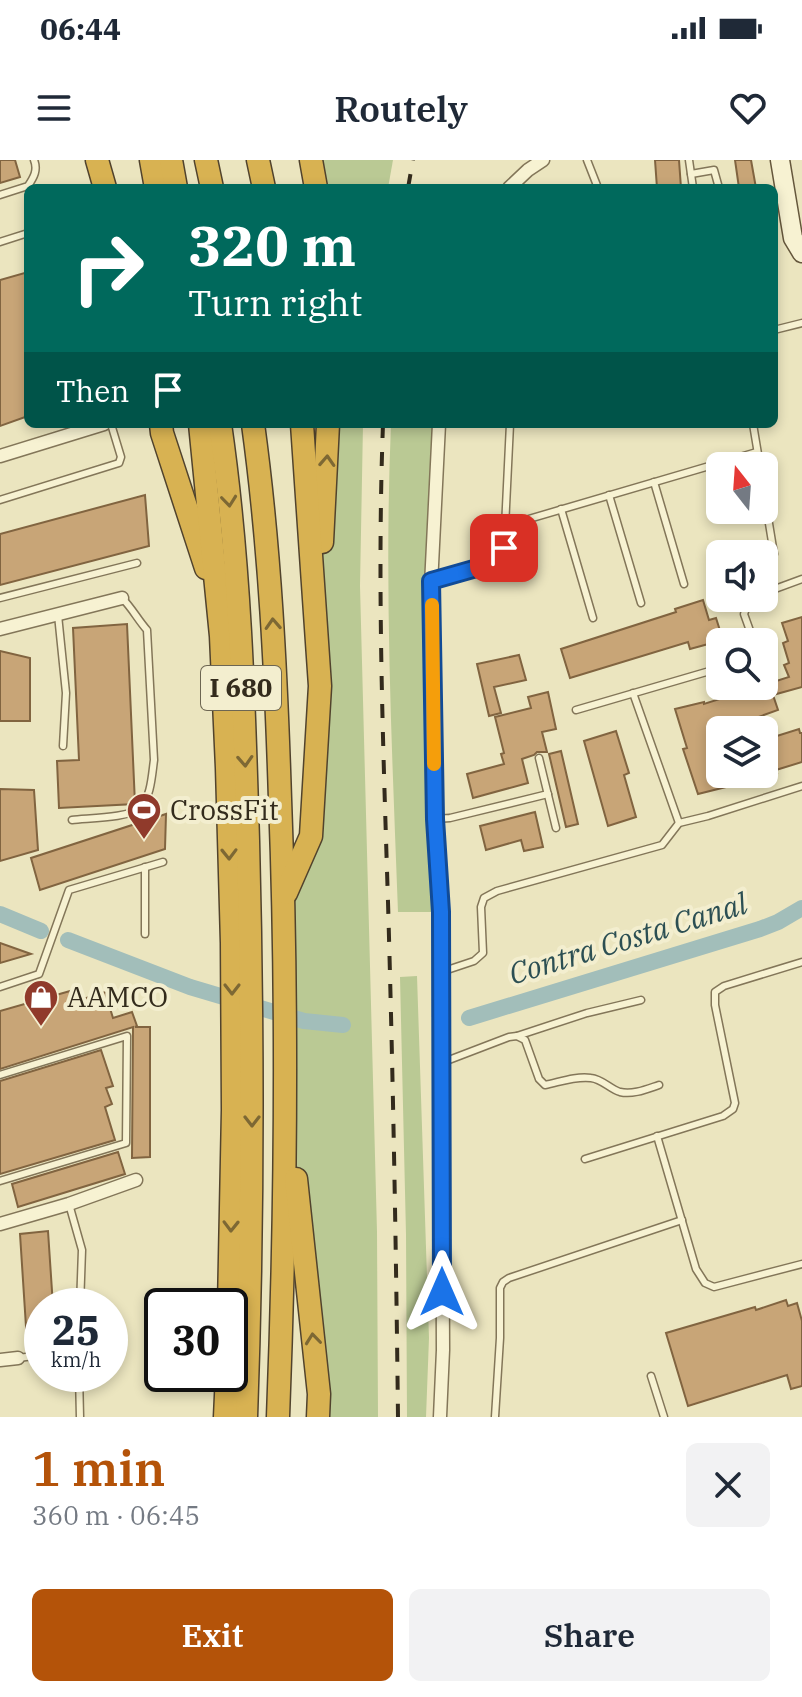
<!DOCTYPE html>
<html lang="en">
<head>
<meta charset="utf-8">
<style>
  body { margin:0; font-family:"IBM Plex Serif",serif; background:#f2f2f3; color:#1f2937; height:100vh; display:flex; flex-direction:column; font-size:30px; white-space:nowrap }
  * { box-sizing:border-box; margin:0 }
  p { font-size:26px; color:#747a83 }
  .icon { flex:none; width:44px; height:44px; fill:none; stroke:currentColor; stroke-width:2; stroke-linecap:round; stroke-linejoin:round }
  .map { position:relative; height:1257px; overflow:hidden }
  .sheet { display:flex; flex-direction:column; background:#fff; flex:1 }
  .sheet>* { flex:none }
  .hud { position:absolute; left:24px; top:24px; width:754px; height:244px; border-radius:12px; box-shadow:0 4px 12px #0003; background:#00695c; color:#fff; overflow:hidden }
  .needle { width:52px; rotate:343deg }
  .fabs { position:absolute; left:706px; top:292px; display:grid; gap:16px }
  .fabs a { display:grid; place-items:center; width:72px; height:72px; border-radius:12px; background:#fff; box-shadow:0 4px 12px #0003; font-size:40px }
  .speed { position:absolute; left:24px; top:1128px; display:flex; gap:16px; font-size:40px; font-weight:700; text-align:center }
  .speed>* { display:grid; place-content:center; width:104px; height:104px; border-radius:50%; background:#fff; box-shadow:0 4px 12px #0003; line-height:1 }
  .speed small { font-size:20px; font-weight:400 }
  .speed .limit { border:4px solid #111; border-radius:12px; background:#fff; color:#111 }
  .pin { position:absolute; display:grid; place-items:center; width:68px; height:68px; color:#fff; margin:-34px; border-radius:16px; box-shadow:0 4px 12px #0006 }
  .me { position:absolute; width:88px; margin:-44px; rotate:0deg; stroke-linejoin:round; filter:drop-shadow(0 0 6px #0008) }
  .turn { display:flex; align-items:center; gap:28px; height:168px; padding:0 32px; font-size:36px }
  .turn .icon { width:104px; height:104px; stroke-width:2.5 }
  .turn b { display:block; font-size:56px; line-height:68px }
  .then { display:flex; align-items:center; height:76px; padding:0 32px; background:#0003; gap:16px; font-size:30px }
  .round { display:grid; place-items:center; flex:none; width:84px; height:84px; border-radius:12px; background:#f2f2f3 }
  .headline { display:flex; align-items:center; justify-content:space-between; height:136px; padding:0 32px }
  h1 { font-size:48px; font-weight:600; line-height:60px; color:#b45309 }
  .primary-button { display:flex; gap:16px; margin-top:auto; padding:16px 32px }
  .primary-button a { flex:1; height:92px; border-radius:12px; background:#b45309; color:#fff; font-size:32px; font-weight:600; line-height:92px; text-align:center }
  .primary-button a+a { background:#f2f2f3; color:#1f2937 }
  .status { display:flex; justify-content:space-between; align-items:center; height:56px; padding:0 40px; background:#fff; direction:ltr }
  .status svg { height:22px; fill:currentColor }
  header { display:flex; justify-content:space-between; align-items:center; height:104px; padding:0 32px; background:#fff; font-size:36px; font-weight:600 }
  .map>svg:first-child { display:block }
  .green { fill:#bac994 }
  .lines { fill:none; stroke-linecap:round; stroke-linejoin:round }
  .canal { stroke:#a2beba; stroke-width:16 }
  .building { fill:#c8a577; stroke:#816440; stroke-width:2 }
  .service-casing { stroke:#837659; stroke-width:9 }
  .minor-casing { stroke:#837659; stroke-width:15 }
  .secondary-casing { stroke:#65573c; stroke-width:21 }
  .motorway-casing { stroke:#51432d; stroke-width:25 }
  .service { stroke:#f7f2d2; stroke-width:6 }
  .minor { stroke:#f7f2d2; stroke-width:12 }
  .secondary { stroke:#f7f2d2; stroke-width:18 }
  .motorway { stroke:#d8b252; stroke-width:22 }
  .rail { stroke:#332b1c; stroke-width:4; stroke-dasharray:14 14; stroke-linecap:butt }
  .oneway { stroke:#7d6834 }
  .route-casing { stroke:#114b97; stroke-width:20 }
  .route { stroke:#1a73e8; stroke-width:14 }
  .slow { stroke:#f59e0b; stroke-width:14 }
  .labels { text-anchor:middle; stroke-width:8; stroke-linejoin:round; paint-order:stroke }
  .shield { fill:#f3eecf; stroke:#6d6652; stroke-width:2 }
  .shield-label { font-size:26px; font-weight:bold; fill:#332b1c }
  .poi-label { font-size:28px; fill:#332b1c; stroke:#f3eecf; text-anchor:start }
  .water-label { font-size:30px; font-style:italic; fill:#2c4f53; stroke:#f3eecf }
</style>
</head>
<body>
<div class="status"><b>06:44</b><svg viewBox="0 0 49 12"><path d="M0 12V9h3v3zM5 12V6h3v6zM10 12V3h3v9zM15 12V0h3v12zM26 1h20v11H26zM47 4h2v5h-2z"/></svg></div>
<header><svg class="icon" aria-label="menu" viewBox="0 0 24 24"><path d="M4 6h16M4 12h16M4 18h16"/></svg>Routely<svg class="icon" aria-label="heart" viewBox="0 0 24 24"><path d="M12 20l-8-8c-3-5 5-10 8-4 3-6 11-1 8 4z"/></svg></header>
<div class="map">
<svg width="802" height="1257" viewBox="0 0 802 1257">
  <rect width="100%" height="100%" fill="#ebe5bf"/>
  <!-- green -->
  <g class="green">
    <path d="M311,0h82l-5,28h-72z"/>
    <path d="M328,264h35l-3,162 17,646 1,185h-60l-33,-343 -1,-177 27,-62 6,-212z"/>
    <path d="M391,264h48l-6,94 8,394h-43c-6,-162 -14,-325 -7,-488z"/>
    <path d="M417,816l12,362 -3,79h-19l-1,-183 -6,-257z"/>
  </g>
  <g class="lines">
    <!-- canal -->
    <g class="canal">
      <path d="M0,754l41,17"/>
      <path d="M68,780l122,47 114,34 39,4"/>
      <path d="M469,858l291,-89 18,-7 24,-14"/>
    </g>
  </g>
  <!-- building -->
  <g class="building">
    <path d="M0,0h15l5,17 -20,6z"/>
    <path d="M655,0h24l2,28h-24z"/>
    <path d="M735,0h16l5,28h-17z"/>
    <path d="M28,112v144l-28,10v-146z"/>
    <path d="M145,335l4,51 -149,39v-51z"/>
    <path d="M703,440l6,20 7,-2 7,22 -33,9 -2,-7 -118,36 -9,-29 115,-37 -1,-3z"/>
    <path d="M802,457v70l-29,8 5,15 -31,11 3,6 -9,3h-29l4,14 -5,2 9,22v6h41l1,4 -64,16 -15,-45 4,-1 -12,-39 29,-7v2l85,-27 -5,-12 5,-2 -6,-20 5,-2 -6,-18z"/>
    <path d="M127,464l8,180 -76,4 -2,-47 22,-1 -6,-132z"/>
    <path d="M0,491l30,7v63h-30z"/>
    <path d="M519,495l7,25 -32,7 7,26 -12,3 -12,-52z"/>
    <path d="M548,532l8,37 -14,3 5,20h-10l-3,3 -12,4 6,24 -55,15 -6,-24 37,-10 -3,-10 3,-1 -9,-36 36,-9 -3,-11z"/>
    <path d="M799,569l1,4h2v29l-26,8 1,3 -13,4v-37z"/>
    <path d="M616,571l13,42 -5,2 12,42 -28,9 -24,-85z"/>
    <path d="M561,591l17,73 -12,3 -17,-73z"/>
    <path d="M0,629l34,1 4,60 -38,11z"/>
    <path d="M535,652l8,35 -19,4 -3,-11 -35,10 -6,-24z"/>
    <path d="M166,654l-1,35 -125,41 -9,-32z"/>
    <path d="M0,783l31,11 -31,9z"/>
    <path d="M77,829l3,11 25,-8 8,26 19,-6 5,14 -2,1h15v130l-18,1 1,-131 -133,42v-58z"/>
    <path d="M101,890l12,36 -7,2 6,16 -7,3 10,33 -115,34v-93z"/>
    <path d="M118,992l7,22 -107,33 -6,-23z"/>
    <path d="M48,1071l5,75h-11v35l-15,1 -7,-108z"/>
    <path d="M786,1140l2,6 9,-3 5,18v65l-11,3 -4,-14 -99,31 -22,-73 89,-26 1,3z"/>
  </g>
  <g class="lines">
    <!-- service casing -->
    <g class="service-casing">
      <g id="service">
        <path d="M587,0l11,28"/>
        <path d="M689,0l4,28"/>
        <path d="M691,14l23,-4 5,18"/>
        <path d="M0,35l28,-9c6,-9 10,-16 6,-26"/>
        <path d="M0,82l28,-9"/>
        <path d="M774,170l28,-7"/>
        <path d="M753,264l7,42"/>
        <path d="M654,322l30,102"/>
        <path d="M764,333l10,61"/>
        <path d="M609,335l32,108"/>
        <path d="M0,340l119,-37 2,-6 -10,-33"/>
        <path d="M561,349l32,109"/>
        <path d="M505,366l252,-74"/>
        <path d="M431,421l15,-3 52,-16 6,-14 6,-124"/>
        <path d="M764,433l38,-14"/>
        <path d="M0,438l137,-35"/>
        <path d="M58,455l8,78 -3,53"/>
        <path d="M754,482l-10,-28 5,-13 5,-3"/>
        <path d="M633,533l46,130"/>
        <path d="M576,550l144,-42"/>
        <path d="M539,598l17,70"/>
        <path d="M435,659l15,-1 98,-24"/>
        <path d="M72,660c16,-2 57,-2 68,-12 11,-10 12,-34 14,-48l-7,-130c-9,-10 -15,-22 -25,-32"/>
        <path d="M145,707v67"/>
        <path d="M441,812l33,-11 9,-8 -2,-46 3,-9 13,-7 165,-46 17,-22 29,-7 94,-30"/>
        <path d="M0,827l39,-13 30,-84 94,-28"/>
        <path d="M517,876l70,-23 54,-13"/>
        <path d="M441,903l68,-26 8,-1 8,4 14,39 6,6c15,-3 30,-9 46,-7 11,1 19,11 29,14 13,3 27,-3 39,-7"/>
        <path d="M0,915l127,-39 -1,107 -126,38"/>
        <path d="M657,976l39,133 9,14 9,4 88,-23"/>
        <path d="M585,999l138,-43 10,-7 2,-6 -20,-98v-13l9,-6 78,-24"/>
        <path d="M69,1044l13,46 -2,56"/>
        <path d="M18,1198l24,-3"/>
        <path d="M79,1214l1,43"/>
        <path d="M651,1216l13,41"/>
        <path d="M495,1257l5,-79v-50l3,-6 6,-4 173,-58"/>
      </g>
    </g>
    <!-- minor casing -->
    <g class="minor-casing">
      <g id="minor">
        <path d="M509,28l19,-18 15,-10"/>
        <path d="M439,264l-8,161 4,234 6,93 2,438 -3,67"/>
        <path d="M0,296l104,-32"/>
        <path d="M0,469l122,-31"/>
        <path d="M0,1064l69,-20 67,-24"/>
        <path d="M0,1200l18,-2"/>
      </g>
    </g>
    <!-- secondary casing -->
    <g class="secondary-casing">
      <path id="secondary" d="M780,0l13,78 9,15"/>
    </g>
    <!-- motorway casing -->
    <g class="motorway-casing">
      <g id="motorway">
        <path d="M97,0l8,28"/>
        <path d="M151,0l5,28"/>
        <path d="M171,0l5,28"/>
        <path d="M206,0l6,28"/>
        <path d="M258,0l6,28"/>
        <path d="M311,0l5,28"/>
        <path d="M161,264l1,9 44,135"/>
        <path d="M200,264l21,212 6,132 5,175 1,167 -4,196"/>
        <path d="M220,264c20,137 24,279 28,417 5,192 5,384 -2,576"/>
        <path d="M253,264c17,124 23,249 27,375 8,206 6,412 -2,618"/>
        <path d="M322,382l6,-118"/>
        <path d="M286,733l25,-57 9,-150 -18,-262"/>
        <path d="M296,1019l23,215 -1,23"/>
        <path d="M225,1257l2,-43"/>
      </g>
    </g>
    <!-- service -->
    <use href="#service" class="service"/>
    <!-- minor -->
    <use href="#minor" class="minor"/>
    <!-- secondary -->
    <use href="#secondary" class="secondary"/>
    <!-- motorway -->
    <use href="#motorway" class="motorway"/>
    <!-- rail -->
    <g class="rail">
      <path d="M408,28l5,-28"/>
      <path d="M383,264c-6,159 0,319 5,478 5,172 8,343 10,515"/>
    </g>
  </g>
  <!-- one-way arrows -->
  <defs><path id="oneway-chevron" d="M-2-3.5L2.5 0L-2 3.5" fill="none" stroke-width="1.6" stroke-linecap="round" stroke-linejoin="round" transform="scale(2)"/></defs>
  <g class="oneway">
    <use href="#oneway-chevron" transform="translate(327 301) rotate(-87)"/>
    <use href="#oneway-chevron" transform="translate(229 341) rotate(84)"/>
    <use href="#oneway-chevron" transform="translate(273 464) rotate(-93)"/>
    <use href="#oneway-chevron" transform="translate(245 601) rotate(87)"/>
    <use href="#oneway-chevron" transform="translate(229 694) rotate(89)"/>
    <use href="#oneway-chevron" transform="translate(232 829) rotate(90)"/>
    <use href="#oneway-chevron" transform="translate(252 961) rotate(90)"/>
    <use href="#oneway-chevron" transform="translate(231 1066) rotate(91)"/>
    <use href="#oneway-chevron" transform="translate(313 1179) rotate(-96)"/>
  </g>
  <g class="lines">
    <!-- route casing -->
    <g class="route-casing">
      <path id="route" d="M442,1132l-1,-380 -6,-93 -4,-238 67,-19 6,-14"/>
    </g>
    <!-- route -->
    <use href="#route" class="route"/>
    <!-- slow -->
    <path class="slow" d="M432,445l2,159"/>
  </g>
  <!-- icons -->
  <defs>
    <g id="stadium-pin" transform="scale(1.8)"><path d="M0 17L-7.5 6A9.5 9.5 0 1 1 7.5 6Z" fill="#903a2b" stroke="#f3eecf"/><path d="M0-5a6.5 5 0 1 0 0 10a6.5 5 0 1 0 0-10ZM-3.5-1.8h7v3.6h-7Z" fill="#fff"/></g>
    <g id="shop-pin" transform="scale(1.8)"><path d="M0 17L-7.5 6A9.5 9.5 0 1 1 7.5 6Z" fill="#903a2b" stroke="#f3eecf"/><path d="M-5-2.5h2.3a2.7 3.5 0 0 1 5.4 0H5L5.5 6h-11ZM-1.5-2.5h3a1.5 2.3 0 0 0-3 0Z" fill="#fff"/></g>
  </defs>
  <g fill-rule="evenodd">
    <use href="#stadium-pin" x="144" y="650"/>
    <use href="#shop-pin" x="41" y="837"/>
  </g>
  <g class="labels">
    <!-- shield labels -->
    <rect class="shield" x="201" y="506" width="80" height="44" rx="6"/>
    <g class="shield-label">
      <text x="241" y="537">I 680</text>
    </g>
    <!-- poi labels -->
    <g class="poi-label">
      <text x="170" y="660">CrossFit</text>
      <text x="67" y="847">AAMCO</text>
    </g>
    <!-- water labels -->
    <g class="water-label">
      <text transform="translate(628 779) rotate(-17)" y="10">Contra Costa Canal</text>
    </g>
  </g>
</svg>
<div class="fabs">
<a><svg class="needle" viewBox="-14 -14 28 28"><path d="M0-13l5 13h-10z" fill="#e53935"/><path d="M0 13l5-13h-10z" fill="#747a83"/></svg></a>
<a><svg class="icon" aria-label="sound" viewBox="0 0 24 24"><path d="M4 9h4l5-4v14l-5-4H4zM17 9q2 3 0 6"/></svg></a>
<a><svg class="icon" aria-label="search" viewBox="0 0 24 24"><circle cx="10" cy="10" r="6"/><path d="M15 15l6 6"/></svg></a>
<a><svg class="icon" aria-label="layers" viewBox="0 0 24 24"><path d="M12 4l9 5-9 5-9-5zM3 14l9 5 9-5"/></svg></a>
</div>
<div class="speed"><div>25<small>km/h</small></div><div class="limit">30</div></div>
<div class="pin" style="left:504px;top:388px;background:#d93025"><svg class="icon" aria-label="arrive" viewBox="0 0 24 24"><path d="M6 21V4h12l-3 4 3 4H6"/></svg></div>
<svg class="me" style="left:442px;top:1132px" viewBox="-20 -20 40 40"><path d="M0-17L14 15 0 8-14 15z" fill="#1a73e8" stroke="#fff" stroke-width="4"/></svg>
<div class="hud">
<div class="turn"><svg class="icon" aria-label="right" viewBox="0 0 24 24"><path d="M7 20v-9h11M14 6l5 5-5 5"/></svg><div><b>320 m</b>Turn right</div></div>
<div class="then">Then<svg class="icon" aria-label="arrive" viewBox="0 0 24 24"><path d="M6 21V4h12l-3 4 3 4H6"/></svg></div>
</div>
</div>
<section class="sheet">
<div class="headline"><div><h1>1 min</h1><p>360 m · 06:45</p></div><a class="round"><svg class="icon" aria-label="close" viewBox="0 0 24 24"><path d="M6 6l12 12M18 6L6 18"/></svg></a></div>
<div class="primary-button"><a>Exit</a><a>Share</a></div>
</section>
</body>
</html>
